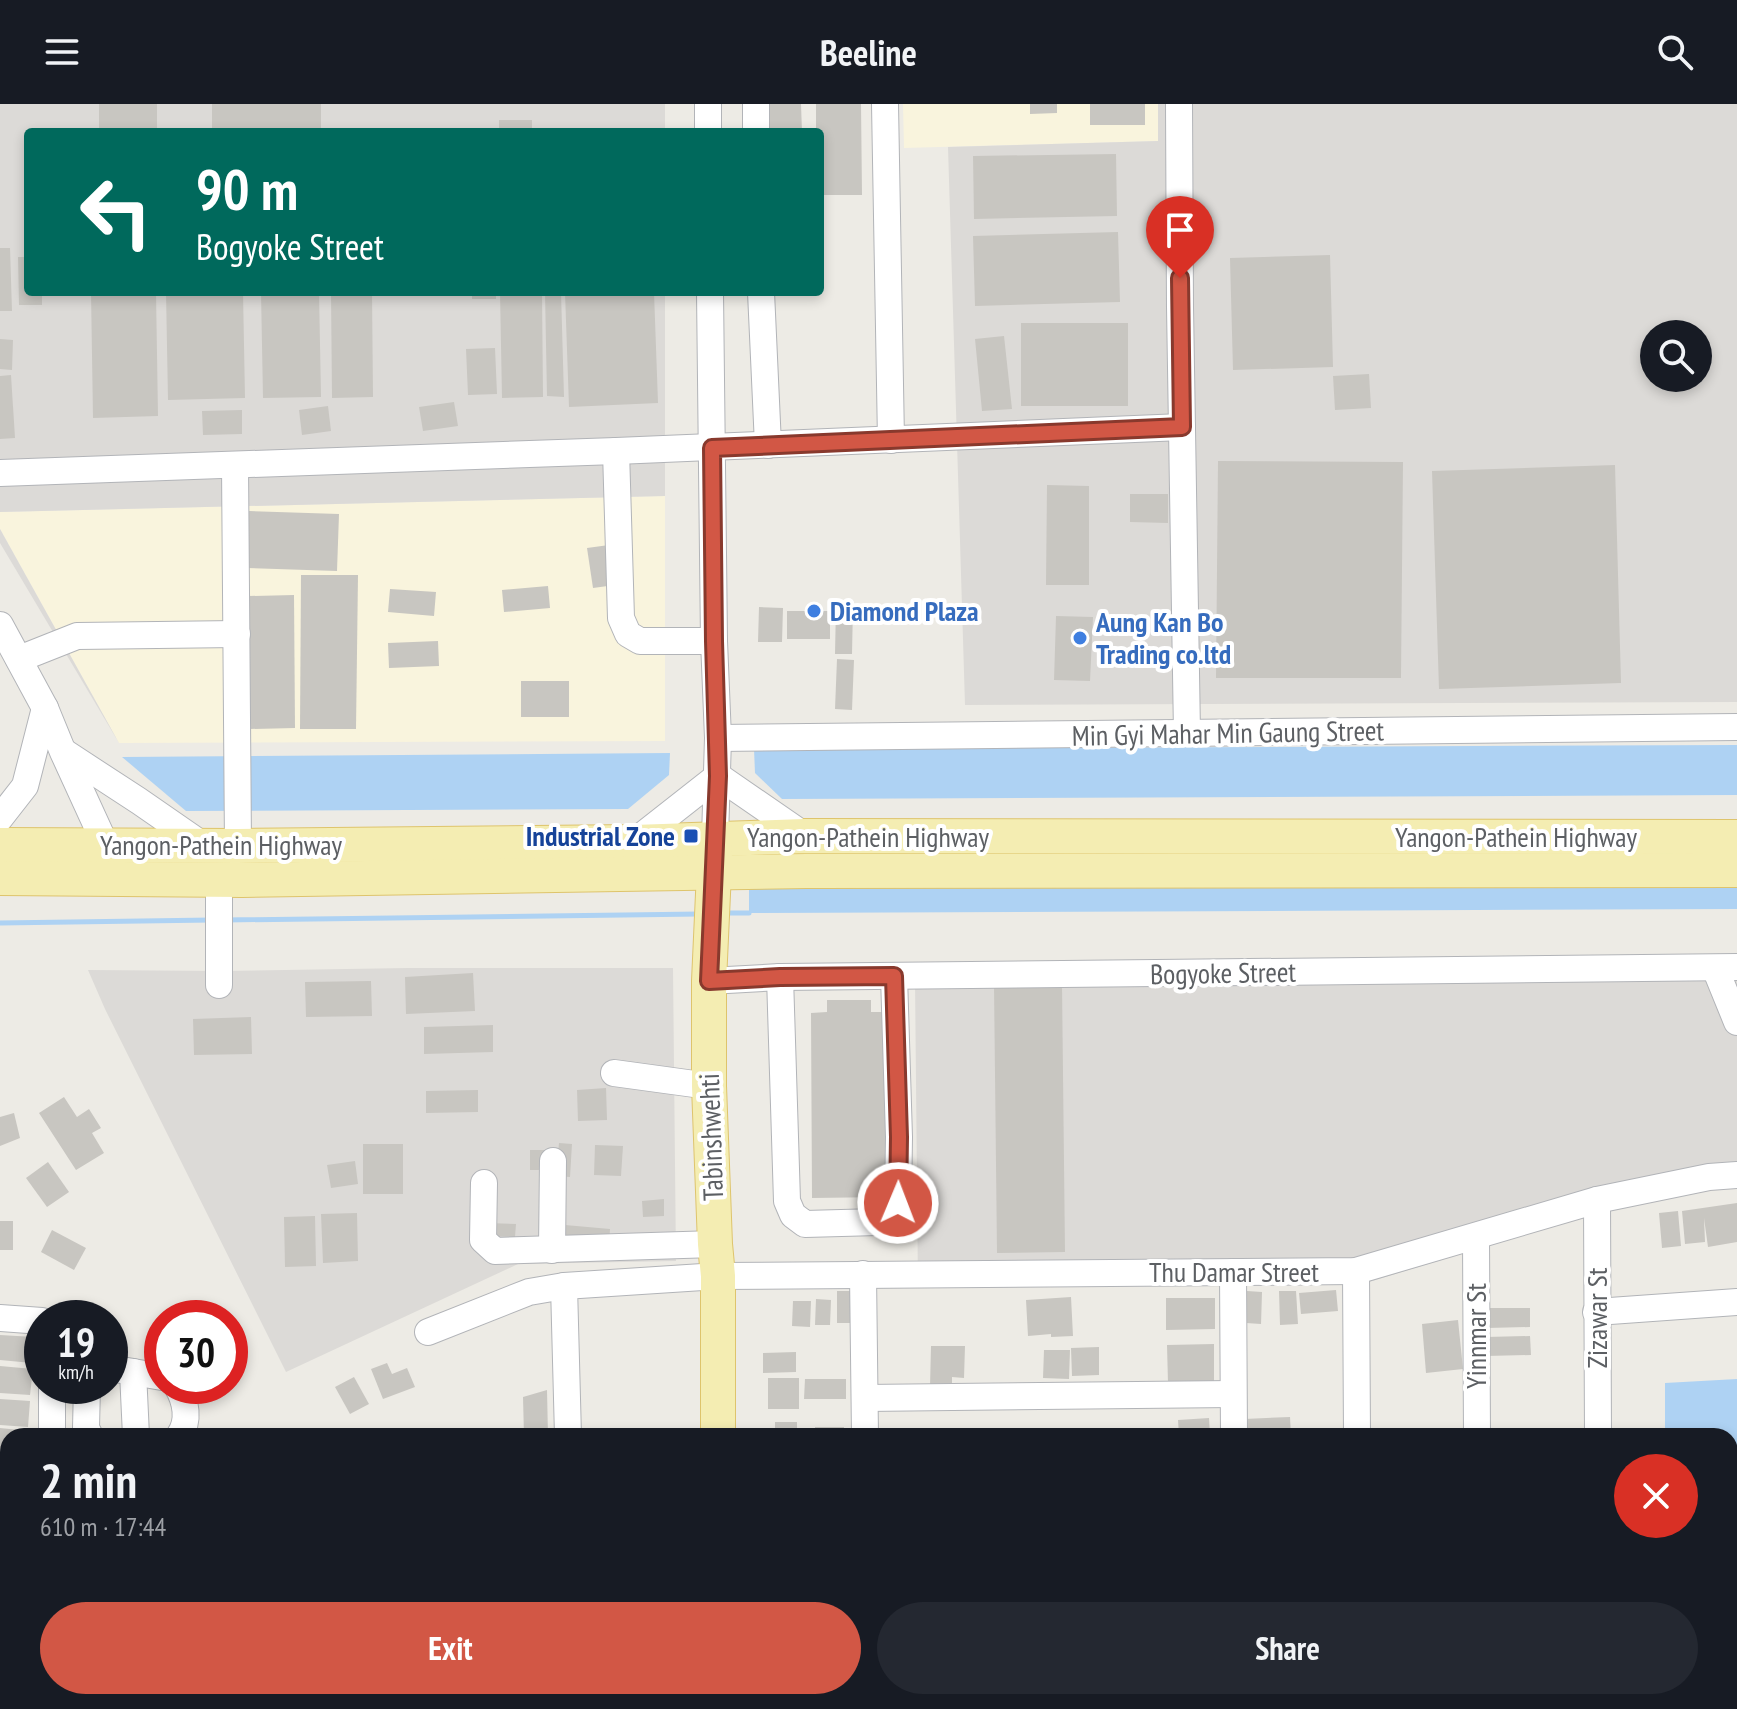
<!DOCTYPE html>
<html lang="en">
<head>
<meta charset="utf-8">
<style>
  body { margin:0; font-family:"PT Sans Narrow",sans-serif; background:#242831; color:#f1f3f6; height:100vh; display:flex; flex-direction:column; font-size:30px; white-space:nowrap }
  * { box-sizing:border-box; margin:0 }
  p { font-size:26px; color:#9ea1a6 }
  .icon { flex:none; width:44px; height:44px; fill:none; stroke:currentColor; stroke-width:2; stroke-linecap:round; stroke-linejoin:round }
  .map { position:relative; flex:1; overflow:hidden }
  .drawer { position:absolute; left:0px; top:1324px; width:1738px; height:282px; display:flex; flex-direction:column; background:#171b24; border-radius:24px 24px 0 0; box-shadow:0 4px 12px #0003 }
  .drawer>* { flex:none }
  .hud { position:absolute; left:24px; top:24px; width:800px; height:168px; border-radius:8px; box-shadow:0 4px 12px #0003; background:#00695c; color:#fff; overflow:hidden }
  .fabs { position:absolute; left:1640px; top:216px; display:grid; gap:16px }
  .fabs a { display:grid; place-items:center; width:72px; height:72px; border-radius:50%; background:#171b24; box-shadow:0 4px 12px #0003; font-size:40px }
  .speed { position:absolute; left:24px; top:1196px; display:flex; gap:16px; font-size:40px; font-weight:700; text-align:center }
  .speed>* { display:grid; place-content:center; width:104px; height:104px; border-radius:50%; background:#171b24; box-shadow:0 4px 12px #0003; line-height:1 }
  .speed small { font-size:20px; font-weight:400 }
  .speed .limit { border:12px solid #d22; background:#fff; color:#111 }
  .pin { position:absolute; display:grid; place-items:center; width:68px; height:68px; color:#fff; margin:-82px -34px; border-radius:50% 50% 50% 0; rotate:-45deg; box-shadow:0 0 8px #0007 }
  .pin .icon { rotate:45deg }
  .me { position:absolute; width:88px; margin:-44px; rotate:1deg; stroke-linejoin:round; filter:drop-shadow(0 0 6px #0008) }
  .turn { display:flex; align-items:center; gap:28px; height:168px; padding:0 40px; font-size:36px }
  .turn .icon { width:104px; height:104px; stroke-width:2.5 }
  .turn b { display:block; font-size:56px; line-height:68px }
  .round { display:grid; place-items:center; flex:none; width:84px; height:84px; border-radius:42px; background:#242831 }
  .head { display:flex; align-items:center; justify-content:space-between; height:136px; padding:0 40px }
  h1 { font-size:48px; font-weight:600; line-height:60px }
  .action { display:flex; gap:16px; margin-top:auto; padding:16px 40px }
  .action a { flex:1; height:92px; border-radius:48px; background:#d25745; color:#fff; font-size:32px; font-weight:600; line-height:92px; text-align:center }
  .action a+a { background:#242831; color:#f1f3f6 }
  header { display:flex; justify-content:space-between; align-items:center; height:104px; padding:0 40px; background:#171b24; font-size:36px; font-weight:600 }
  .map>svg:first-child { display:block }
  .commercial { fill:#f9f4dd }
  .industrial { fill:#dcdad7; fill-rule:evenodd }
  .water { fill:#aed2f3 }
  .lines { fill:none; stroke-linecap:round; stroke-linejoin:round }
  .stream { stroke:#aed2f3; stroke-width:5 }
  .building { fill:#c8c6c1 }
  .minor-casing { stroke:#b2b4b8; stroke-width:28 }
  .major-casing { stroke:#dec46c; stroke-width:36 }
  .minor { stroke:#fff; stroke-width:26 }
  .major { stroke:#f4edb2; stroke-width:34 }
  .route-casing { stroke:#88392d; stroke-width:20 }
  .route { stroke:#d25745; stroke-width:14 }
  .shop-dot { fill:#3f7fe0; stroke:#fff; stroke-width:3 }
  .transit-dot { fill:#1a4fb4; stroke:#fff; stroke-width:3 }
  .labels { text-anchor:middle; stroke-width:8; stroke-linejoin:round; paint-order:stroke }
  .shop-label { font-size:28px; font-weight:bold; fill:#366cbe; stroke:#fff; text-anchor:start }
  .street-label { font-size:28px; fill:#5c5f63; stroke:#fff }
  .transit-label { font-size:28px; font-weight:bold; fill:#164399; stroke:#fff; text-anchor:end }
</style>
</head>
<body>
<header><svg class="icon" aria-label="menu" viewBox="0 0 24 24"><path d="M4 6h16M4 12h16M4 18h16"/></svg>Beeline<svg class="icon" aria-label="search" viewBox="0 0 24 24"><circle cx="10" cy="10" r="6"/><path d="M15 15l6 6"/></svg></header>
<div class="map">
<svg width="1737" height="1605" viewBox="0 0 1737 1605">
  <rect width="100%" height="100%" fill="#edebe5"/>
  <!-- commercial -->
  <g class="commercial">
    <path d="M903,0h255v37l-254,7z"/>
    <path d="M665,392v245l-546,2 -119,-214v-17z"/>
  </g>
  <!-- industrial -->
  <g class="industrial">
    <path d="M0,0h665v28h-637v160h637v204l-665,16z"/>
    <path d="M1158,0h579v598l-772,3 -17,-558 210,-6zM1654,230h44v44h-44z"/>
    <path d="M0,425l119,214 -119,-200z"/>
    <path d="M408,864h265l3,293 -158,3 -232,108 -181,-363 -17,-39 135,1z"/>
    <path d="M1737,870v214l-33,2 -95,19 -240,73 -451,5 -3,-308z"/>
  </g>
  <!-- water -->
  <g class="water">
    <path d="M1737,641v50l-955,4 -27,-26 -1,-24z"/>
    <path d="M670,649l-1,22 -41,34 -442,2 -64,-54z"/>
    <path d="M1737,780v25l-988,4v-25z"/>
    <path d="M1737,1275v137l-7,1v-81h-65v-53z"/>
  </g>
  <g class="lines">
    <!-- stream -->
    <g class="stream">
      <path d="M722,809h27"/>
      <path d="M226,816l474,-6"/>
      <path d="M0,819l212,-3"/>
    </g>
  </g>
  <!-- building -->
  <g class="building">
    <rect x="99" y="0" width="58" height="28"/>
    <rect x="212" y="0" width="109" height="28"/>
    <path d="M762,0h39l1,28h-39z"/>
    <path d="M816,0h45l1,91h-42v-63h-4z"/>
    <path d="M1030,0h27v9l-27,1z"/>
    <rect x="1090" y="0" width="55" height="21"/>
    <rect x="499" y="16" width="33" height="12"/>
    <path d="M1116,50l1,62 -143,3 -1,-63z"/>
    <path d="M1118,128l2,70 -145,4 -2,-70z"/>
    <path d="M0,144h10l2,63h-12z"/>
    <path d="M1330,151l3,112 -100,3 -3,-112z"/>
    <path d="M18,153h10v35h14v13h-23z"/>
    <path d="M91,188h65l2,124 -65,2z"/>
    <path d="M166,188h77l2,106 -77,2z"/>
    <path d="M261,188h58l2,105 -58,1z"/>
    <path d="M331,188h41l1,105 -41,1z"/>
    <rect x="472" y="188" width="24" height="7"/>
    <path d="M500,188h42l1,105 -41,1z"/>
    <path d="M545,188h16l3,105 -17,-1z"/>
    <path d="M565,188h89l4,111 -89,4z"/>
    <rect x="1021" y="219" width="107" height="83"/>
    <path d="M1004,232l8,73 -30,2 -7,-72z"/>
    <path d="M0,235l13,1 -1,30 -12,-1z"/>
    <path d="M495,244l2,46 -29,1 -2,-46z"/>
    <path d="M1369,270l2,34 -36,2 -2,-34z"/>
    <path d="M11,271l4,63 -15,1v-63z"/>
    <path d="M454,298l4,24 -35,5 -4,-24z"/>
    <path d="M328,302l3,25 -29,4 -3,-25z"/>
    <path d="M242,306v24l-39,1 -1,-24z"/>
    <path d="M1218,357l185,1 -2,216h-185z"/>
    <path d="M1615,361l6,218 -182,6 -7,-218z"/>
    <path d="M1047,381l42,1v99h-43z"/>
    <path d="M1130,390h38v29l-38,-1z"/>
    <path d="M249,407l90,3 -2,57 -90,-3z"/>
    <path d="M609,441l6,40 -22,3 -6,-40z"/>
    <path d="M301,471h57l-2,154h-56z"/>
    <path d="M548,482l2,22 -46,4 -2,-22z"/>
    <path d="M390,485l46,3 -2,24 -46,-4z"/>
    <path d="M294,491l1,133 -45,1 -1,-133z"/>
    <path d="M836,502h17l-1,48h-17z"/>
    <path d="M759,503l24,1 -1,34h-24z"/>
    <rect x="787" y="507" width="43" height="28"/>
    <path d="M1056,512l37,1 -3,64 -36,-1z"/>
    <path d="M438,537l1,25 -50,2 -1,-25z"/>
    <path d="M837,555l17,1 -2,50 -17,-1z"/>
    <rect x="521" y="577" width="48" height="36"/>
    <path d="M473,869l2,38 -69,3 -1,-37z"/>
    <path d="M371,877l1,35 -66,1 -1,-35z"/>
    <path d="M1062,880l3,268 -68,1 -3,-268z"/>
    <path d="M827,896h44v12h14l1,185 -74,1 -1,-185 16,-1z"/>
    <path d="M251,913l1,37 -58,1 -1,-36z"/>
    <path d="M493,921v27l-69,2v-27z"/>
    <path d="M606,984l1,32 -29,1 -1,-31z"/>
    <path d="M478,986v22l-52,1v-22z"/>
    <path d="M64,993l13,20 12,-8 12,19 -9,5 12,20 -28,17 -37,-57z"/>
    <path d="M14,1009l6,25 -20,8v-29z"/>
    <path d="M559,1039l13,1 -2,33 -14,-1z"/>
    <rect x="363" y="1040" width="40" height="50"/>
    <path d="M595,1041l28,1 -2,30 -27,-1z"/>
    <rect x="530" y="1046" width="21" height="20"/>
    <path d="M355,1057l3,23 -27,4 -4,-23z"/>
    <path d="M48,1058l21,30 -22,15 -21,-29z"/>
    <path d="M664,1095v17l-21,1 -1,-16z"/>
    <path d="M1737,1099v39l-29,5 -4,-29 1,24 -20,2 -3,-33z"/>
    <path d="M1678,1107l3,35 -19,2 -3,-35z"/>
    <path d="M357,1109l1,48 -35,2 -2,-49z"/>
    <path d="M315,1112l1,50 -31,1 -1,-50z"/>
    <rect x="0" y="1117" width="13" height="29"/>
    <path d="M486,1119l30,1 -1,13 -29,-1z"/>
    <path d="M565,1121l45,4 -1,15 -46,-4z"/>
    <path d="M52,1126l34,18 -12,22 -33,-18z"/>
    <path d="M1336,1186l2,21 -37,3 -2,-21z"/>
    <path d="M837,1187h15l1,32h-16z"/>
    <path d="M1247,1187l15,1 -1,32 -15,-1z"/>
    <path d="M1279,1187h17l2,33 -18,1z"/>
    <path d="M1071,1193l2,39 -22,1v-3l-23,2 -2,-36z"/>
    <path d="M1166,1194h49v31l-49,1z"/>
    <path d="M816,1195l15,1 -1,25h-15z"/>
    <path d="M793,1197h18l-1,26 -18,-1z"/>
    <path d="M1487,1204h43v19l-43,1z"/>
    <path d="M1458,1216l5,49 -37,4 -4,-49z"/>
    <path d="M0,1231l34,2 -2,26 -32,-3z"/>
    <path d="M1530,1232l1,19 -45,1v-19z"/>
    <path d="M1214,1240v38l-46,1 -1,-38z"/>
    <path d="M931,1242h34l-1,32 -12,-1v10h-22z"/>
    <path d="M1099,1243v28l-27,1 -1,-28z"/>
    <path d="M1044,1246h26l-1,29 -26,-1z"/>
    <path d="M796,1248v20l-33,1v-20z"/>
    <path d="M387,1259l5,11 15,-6 8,19 -32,12 -12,-30z"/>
    <path d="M0,1262l33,3 -3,26 -30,-2z"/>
    <path d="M354,1273l15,27 -19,10 -15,-27z"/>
    <rect x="768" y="1274" width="31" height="31"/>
    <path d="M805,1275h41v20h-42z"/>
    <path d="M547,1286l1,46h-24l-1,-39z"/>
    <path d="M0,1295l30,2 -2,26 -28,-2z"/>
    <path d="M1290,1313l1,19h-47v-17z"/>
    <path d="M1209,1314l1,18h-31l-1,-16z"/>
    <rect x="775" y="1318" width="22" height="14"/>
    <rect x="815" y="1323" width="29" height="9"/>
    <path d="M0,1324l29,3 -1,5h-20v19l-8,-1z"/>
    <path d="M0,1357l8,1v25h-8z"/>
    <path d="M0,1392h8v27l-8,-1z"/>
    <path d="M0,1424l8,1v26l-8,-1z"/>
    <path d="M0,1457l8,1v26l-8,-1z"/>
    <rect x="0" y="1489" width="8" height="26"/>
    <rect x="0" y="1522" width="8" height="26"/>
    <path d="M0,1549l8,1v26h-8z"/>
    <path d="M0,1584h8v14h21v7h-29z"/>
    <path d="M469,1598h16l4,7h-17z"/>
    <rect x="503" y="1598" width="20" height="7"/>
    <rect x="535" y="1598" width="20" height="7"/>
    <rect x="810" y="1598" width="41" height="7"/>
    <rect x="891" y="1598" width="31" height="7"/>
  </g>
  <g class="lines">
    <!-- minor casing -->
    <g class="minor-casing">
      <g id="minor">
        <path d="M708,0v28"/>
        <path d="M756,0v28"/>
        <path d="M885,0l6,336"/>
        <path d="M1179,0l1,203 7,426"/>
        <path d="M710,188l4,349 4,97 -3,100"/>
        <path d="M761,188l7,153"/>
        <path d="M616,347l5,167 7,16 12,7h74"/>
        <path d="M235,361l3,381"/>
        <path d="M0,369l616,-22 566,-24"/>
        <path d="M0,521l45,83 18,44 49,107"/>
        <path d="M19,555l58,-23 160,-2"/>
        <path d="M718,634l1019,-11"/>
        <path d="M64,648l75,49 65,45"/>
        <path d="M718,672l87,60"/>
        <path d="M0,714l25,-32 20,-78"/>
        <path d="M634,738l84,-66"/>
        <path d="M219,776v105"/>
        <path d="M1715,864l22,54"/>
        <path d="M780,873l7,224 6,14 12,9 73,-2 12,-7 8,-12 1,-66 -5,-161"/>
        <path d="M709,877l71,-4 957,-10"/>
        <path d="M614,969l95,13"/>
        <path d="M484,1079l-1,57 12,11 220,-7"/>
        <path d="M1597,1096l1,236"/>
        <path d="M1476,1133l1,199"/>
        <path d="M552,1146l1,-89"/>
        <path d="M1356,1167l1,165"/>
        <path d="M1233,1168l1,164"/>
        <path d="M863,1170l2,162"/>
        <path d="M1596,1208l141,-10"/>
        <path d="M0,1214l42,3"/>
        <path d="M428,1228l101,-40 35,-6"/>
        <path d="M110,1264l52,9"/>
        <path d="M133,1268l3,64"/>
        <path d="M87,1282l-1,42 4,8"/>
        <path d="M177,1282c9,15 13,35 2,50"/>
        <path d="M865,1294l368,-4"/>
        <path d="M52,1332v-50"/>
        <path d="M568,1332l-4,-150 154,-10 638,-5 241,-71 112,-23 28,-2"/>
        <path d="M1730,1471h7"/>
        <path d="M1730,1591h7"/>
        <path d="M573,1598v7"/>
        <path d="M869,1598v7"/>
        <path d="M998,1598v7"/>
        <path d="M1479,1598v7"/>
        <path d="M1601,1598v7"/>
        <path d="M49,1605v-7"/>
        <path d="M1356,1605v-7"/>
      </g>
    </g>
    <!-- major casing -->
    <g class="major-casing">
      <g id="major">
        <path d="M0,741l238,1 396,-4 171,-6 932,1"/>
        <path d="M715,746l-6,131v105l6,158 3,32v160"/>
        <path d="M0,774l242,2 564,-9 931,-1"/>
        <path d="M718,1605v-7"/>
      </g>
    </g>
    <!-- minor -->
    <use href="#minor" class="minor"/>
    <!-- major -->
    <use href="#major" class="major"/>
  </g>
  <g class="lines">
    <!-- route casing -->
    <g class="route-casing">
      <path id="route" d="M898,1099l1,-66 -5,-161 -114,1 -71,4 9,-205 -4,-135 -2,-193 470,-21 -2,-149"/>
    </g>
    <!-- route -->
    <use href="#route" class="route"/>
  </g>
  <!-- markers -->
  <g class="shop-dot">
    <circle cx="814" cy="507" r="8"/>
    <circle cx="1080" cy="534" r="8"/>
  </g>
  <rect class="transit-dot" x="683" y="724" width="16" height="16" rx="4"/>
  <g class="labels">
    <!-- shop labels -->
    <g class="shop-label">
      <text x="830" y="517">Diamond Plaza</text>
      <text x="1096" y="528">Aung Kan Bo<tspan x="1096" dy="32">Trading co.ltd</tspan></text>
    </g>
    <!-- street labels -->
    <g class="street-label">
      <text transform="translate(1228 629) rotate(-1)" y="10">Min Gyi Mahar Min Gaung Street</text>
      <text x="868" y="743">Yangon-Pathein Highway</text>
      <text x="1516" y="743">Yangon-Pathein Highway</text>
      <text x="221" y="751">Yangon-Pathein Highway</text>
      <text transform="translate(1223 869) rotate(-1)" y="10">Bogyoke Street</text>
      <text transform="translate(711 1033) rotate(-92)" y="10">Tabinshwehti</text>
      <text x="1234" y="1178">Thu Damar Street</text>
      <text transform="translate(1597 1214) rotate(-90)" y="10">Zizawar St</text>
      <text transform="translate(1476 1232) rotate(-90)" y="10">Yinnmar St</text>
    </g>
    <!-- transit labels -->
    <g class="transit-label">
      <text x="675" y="742">Industrial Zone</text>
    </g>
  </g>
</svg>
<div class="fabs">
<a><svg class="icon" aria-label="search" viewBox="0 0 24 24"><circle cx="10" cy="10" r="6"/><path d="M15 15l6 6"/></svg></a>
</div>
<div class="speed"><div>19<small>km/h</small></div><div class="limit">30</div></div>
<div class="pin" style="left:1180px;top:174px;background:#d93025"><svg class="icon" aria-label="arrive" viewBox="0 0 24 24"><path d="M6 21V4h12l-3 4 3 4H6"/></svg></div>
<svg class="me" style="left:898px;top:1099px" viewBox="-20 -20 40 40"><circle r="17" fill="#d25745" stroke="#fff" stroke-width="3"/><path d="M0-11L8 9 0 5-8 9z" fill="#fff"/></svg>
<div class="hud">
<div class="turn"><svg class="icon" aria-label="left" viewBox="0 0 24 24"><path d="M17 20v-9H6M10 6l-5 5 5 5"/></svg><div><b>90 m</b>Bogyoke Street</div></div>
</div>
<section class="drawer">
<div class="head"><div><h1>2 min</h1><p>610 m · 17:44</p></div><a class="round" style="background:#d93025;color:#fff"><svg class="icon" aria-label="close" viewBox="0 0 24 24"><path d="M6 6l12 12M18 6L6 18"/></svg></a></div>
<div class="action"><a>Exit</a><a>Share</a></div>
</section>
</div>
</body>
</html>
